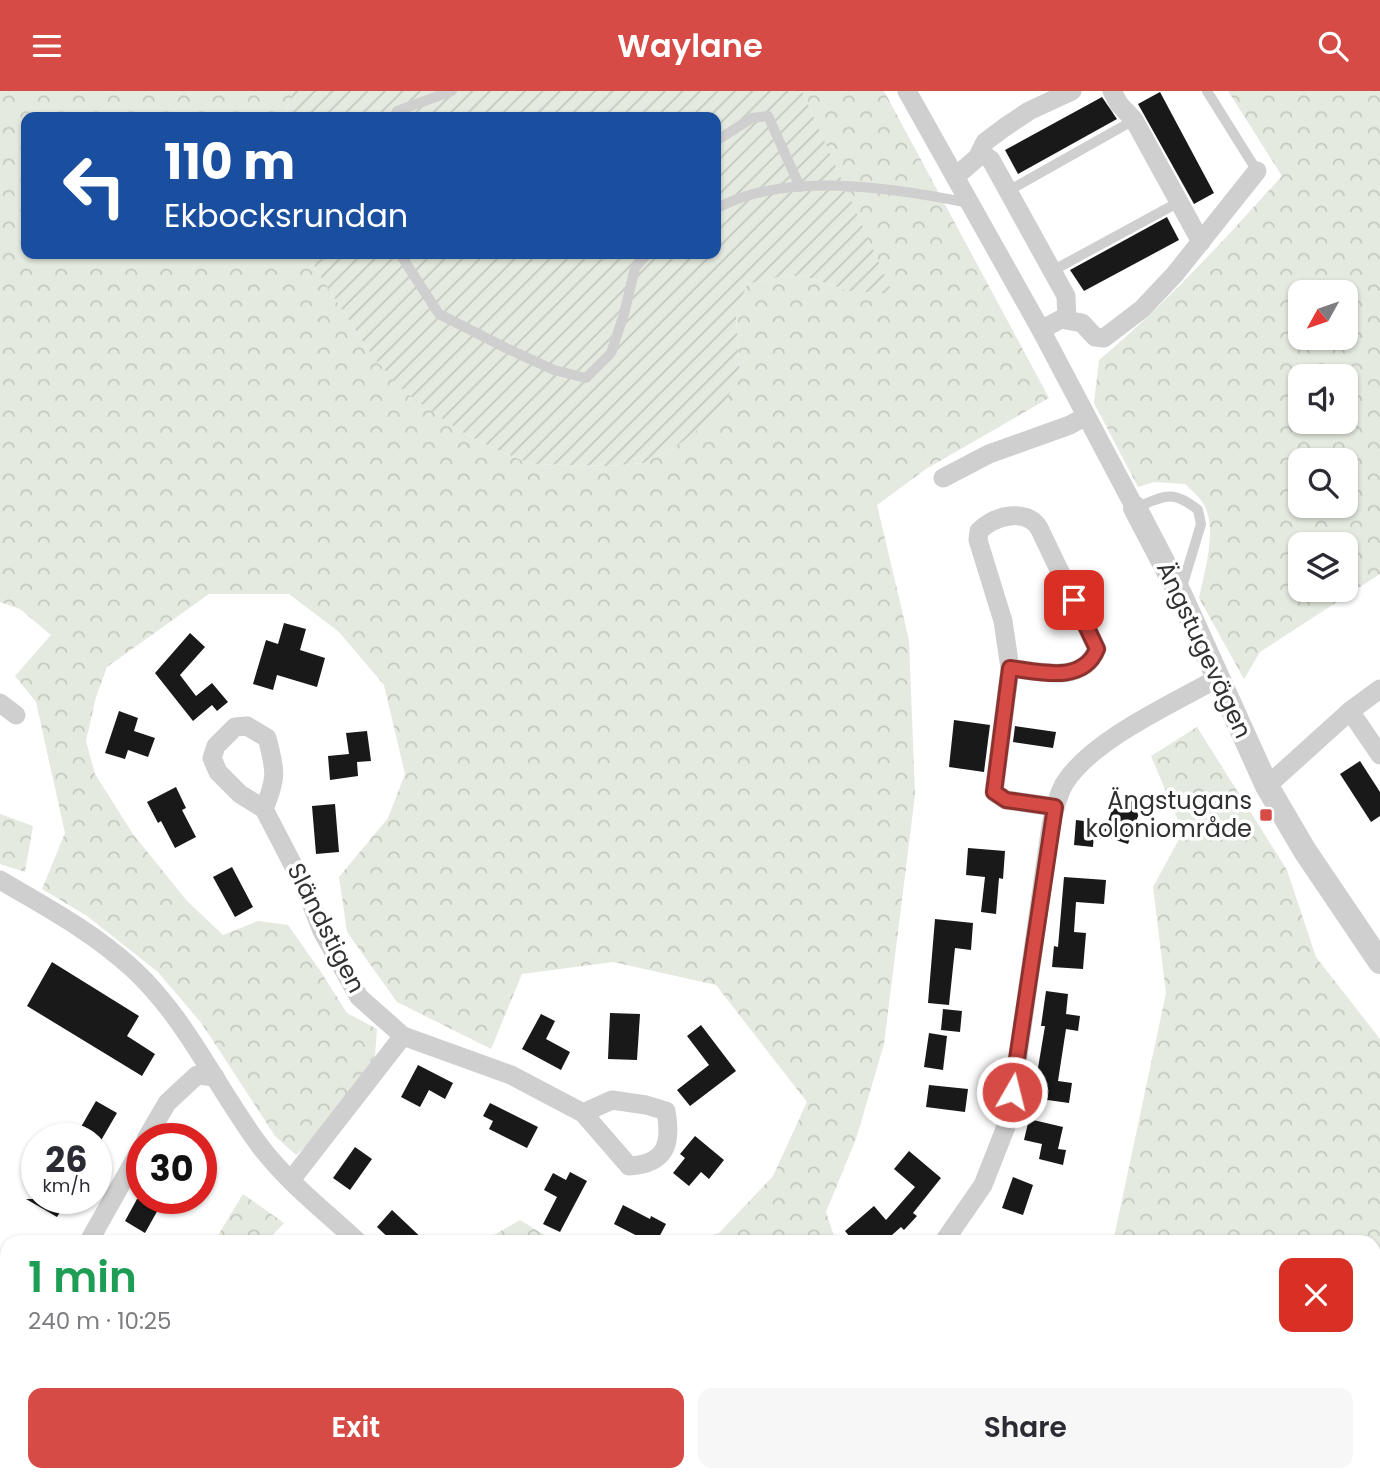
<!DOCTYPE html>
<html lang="en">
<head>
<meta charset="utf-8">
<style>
  body { margin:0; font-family:Poppins,sans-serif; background:#f7f7f7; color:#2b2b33; height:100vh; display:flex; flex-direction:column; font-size:26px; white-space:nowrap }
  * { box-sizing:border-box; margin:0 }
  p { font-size:23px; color:#7c7c81 }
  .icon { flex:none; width:38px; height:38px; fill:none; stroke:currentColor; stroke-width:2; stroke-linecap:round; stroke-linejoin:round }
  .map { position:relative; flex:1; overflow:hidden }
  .side { position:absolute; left:0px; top:1144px; width:1381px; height:247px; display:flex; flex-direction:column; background:#fff; border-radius:21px 21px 0 0; box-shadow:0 2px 5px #0004 }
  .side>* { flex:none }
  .banner { position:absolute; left:21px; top:21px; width:700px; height:147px; border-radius:14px; box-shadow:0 2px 5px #0004; background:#1a4fa0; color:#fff; overflow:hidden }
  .needle { width:46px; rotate:230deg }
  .buttons { position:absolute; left:1288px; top:189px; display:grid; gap:14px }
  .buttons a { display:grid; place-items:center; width:70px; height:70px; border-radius:14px; background:#fff; box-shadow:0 2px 5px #0004; font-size:35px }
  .speed { position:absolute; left:21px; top:1032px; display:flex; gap:14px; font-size:35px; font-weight:700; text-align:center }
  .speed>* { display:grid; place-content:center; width:91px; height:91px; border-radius:50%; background:#fff; box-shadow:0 2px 5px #0004; line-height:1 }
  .speed small { font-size:18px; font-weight:400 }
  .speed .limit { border:10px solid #d22; background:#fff; color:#111 }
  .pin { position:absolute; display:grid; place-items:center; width:60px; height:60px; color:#fff; margin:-30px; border-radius:14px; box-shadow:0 4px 10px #0006 }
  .me { position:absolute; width:77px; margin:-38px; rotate:8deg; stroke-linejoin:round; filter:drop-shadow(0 0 5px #0008) }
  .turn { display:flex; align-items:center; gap:24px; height:147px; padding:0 28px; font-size:32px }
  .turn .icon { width:91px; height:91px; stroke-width:2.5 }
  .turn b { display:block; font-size:49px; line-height:60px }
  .round { display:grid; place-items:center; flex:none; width:74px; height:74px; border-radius:14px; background:#f7f7f7 }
  .summary { display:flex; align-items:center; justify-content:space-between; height:119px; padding:0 28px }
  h1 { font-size:42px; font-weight:600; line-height:52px; color:#1e9e55 }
  .action { display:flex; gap:14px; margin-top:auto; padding:14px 28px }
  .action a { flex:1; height:80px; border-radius:14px; background:#d74b46; color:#fff; font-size:28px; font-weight:600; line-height:80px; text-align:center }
  .action a+a { background:#f7f7f7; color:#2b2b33 }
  header { display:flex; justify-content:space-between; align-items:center; height:91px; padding:0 28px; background:#d74b46; color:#fff; font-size:32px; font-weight:600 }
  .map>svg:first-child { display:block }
  .forest { fill:url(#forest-crowns); fill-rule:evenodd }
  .garden { fill:url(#garden-furrows) }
  .building { fill:#191919 }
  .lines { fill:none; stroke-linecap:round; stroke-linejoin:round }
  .service { stroke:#cfcfcf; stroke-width:10 }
  .minor { stroke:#cfcfcf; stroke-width:19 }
  .tertiary { stroke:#cfcfcf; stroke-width:24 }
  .route-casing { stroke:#8c312e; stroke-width:18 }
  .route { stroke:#d74b46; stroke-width:12 }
  .poi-dot { fill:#d74b46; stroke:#fff; stroke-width:2.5 }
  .labels { text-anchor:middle; stroke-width:7; stroke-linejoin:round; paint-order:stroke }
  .street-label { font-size:24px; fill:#323232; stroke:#fff }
  .poi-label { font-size:24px; fill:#323232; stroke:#fff; text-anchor:end }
</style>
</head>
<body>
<header><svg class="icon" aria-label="menu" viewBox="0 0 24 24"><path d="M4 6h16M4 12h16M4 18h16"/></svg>Waylane<svg class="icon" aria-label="search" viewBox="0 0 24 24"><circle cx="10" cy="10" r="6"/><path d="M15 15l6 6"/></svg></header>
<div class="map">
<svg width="1380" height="1390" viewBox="0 0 1380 1390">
  <defs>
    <pattern id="forest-crowns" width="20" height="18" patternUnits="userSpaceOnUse" patternTransform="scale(1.75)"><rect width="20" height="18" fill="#e4eadf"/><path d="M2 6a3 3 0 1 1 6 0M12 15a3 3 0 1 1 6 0" fill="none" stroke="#c4c9c0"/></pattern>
    <pattern id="garden-furrows" width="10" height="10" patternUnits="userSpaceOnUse" patternTransform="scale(1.75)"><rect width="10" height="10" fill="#e4eadf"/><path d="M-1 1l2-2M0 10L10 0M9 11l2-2" fill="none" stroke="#c4c9c0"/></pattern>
  </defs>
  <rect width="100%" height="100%" fill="#fff"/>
  <!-- forest -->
  <g class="forest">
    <path d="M0,0h293l-6,19 3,7h-264v137h283l8,17 56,86 34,36 53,38 39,20 33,13 76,2 36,-3 30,-15 66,-76 -4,-56 11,-32 40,-9 20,2 42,14 43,2 -90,-202h82l165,307 -123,71 -49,36 32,135 6,155 -31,249 -28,95 -30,73 10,30h-143l26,-9 54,-57 34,-74 -91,-117 -103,-23 -91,12 -31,75 -94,-47 -50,-70 -8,-55 49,-59 17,-44 -21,-89 -45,-53 -50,-38h-80l-102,73 -11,30 -10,44 9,33 38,60 54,67 36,34 35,-14 30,4 31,44 28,44 30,16 -2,27 -54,77 -25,22 -21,-19 -73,-112 -44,-52 -71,-56 -45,-27 23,-56 -29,-131 -21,-26 36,-41 -31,-26 -20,-7z"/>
    <path d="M1228,0h152v483l-120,78 -16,27 -45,-81c5,-25 19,-69 5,-93 -4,-8 -13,-15 -19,-21l-31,-2 -16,5 -44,-84 5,-43c67,-56 125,-120 183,-184zM1346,201v46h-46v-46zM1346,285v46h-46v-46zM1346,369v46h-46v-46zM1346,453v46h-46v-46z"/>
    <path d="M1197,636l90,143 29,87 64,82v323l-6,1v-120l-261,-1 53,-249 -13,-106 30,-55 -32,-76z"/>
    <path d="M0,723l33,12 -8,46 -25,-8z"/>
    <path d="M243,1103l41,29 -18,19h-52z"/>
    <path d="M520,1129l36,22h-60l-7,-4z"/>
    <path d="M22,1384h439l12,6h-449z"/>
    <path d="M1163,1384h194l1,6h-194z"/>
  </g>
  <!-- garden -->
  <path class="garden" d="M293,0h509l91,203 -44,-3 -42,-14 -20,-2 -40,9 -11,32 4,56 -21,42 -45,34 -30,15 -36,3 -76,-2 -33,-13 -39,-20 -54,-38 -33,-36 -56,-86 -8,-17h407v-137h-426l-3,-7z"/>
  <!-- building -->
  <g class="building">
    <path d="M1160,1l54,101 -20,11 -56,-100z"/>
    <path d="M1102,6l15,22 -99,55 -13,-24z"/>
    <path d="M1167,126l12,23 -95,51 -14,-21z"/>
    <path d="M284,532l22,6 -6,21 25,8 -8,29 -40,-12 -4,15 -20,-6 13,-44 12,4z"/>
    <path d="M190,542l15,14 -25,28 16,21 16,-13 16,19 -11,9 -5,-6 -19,16 -38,-48z"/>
    <path d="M119,620l19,7 -4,13 21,7 -7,19 -20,-7 -3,9 -20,-6z"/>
    <path d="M954,629l36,5 -6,47 -35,-5z"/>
    <path d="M1015,635l41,6 -3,16 -40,-6z"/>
    <path d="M367,640l4,30 -14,1 1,14 -28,4 -2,-24 21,-2 -3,-21z"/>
    <path d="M1360,670l20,31v24l-9,6 -31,-48z"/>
    <path d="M176,696l10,21 -4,2 14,27 -21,11 -14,-27 -3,2 -11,-21z"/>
    <path d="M1117,705l25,9 -14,39 -34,-11 -1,14 -19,-2 2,-25 31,4z"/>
    <path d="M335,713l4,48 -23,2 -4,-48z"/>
    <path d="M968,757l37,3 -2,28 -4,-1 -3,36 -15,-2 4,-35 -19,-2z"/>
    <path d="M232,776l21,40 -18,10 -22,-40z"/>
    <path d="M1064,786l42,3 -2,24 -28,-2 -2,30 12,1 -3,36 -31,-2 2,-21 4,1z"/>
    <path d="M935,828l38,4 -2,27 -16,-2 -6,57 -21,-2z"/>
    <path d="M52,871l87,54 -12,20 28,18 -13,22 -115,-70z"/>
    <path d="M1046,900l22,3 -2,20 14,2 -2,15 -12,-2 -8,52 14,2 -3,20 -36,-5 12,-72h-4z"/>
    <path d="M943,918l19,2 -2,21 -19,-2z"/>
    <path d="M610,922l30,1 -3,46 -29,-1z"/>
    <path d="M541,923l14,7 -9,18 24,13 -9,18 -39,-21z"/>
    <path d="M701,934l35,46 -46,35 -13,-16 32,-25 -22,-29z"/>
    <path d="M929,942l18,3 -4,34 -19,-3z"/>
    <path d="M418,974l35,18 -8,16 -16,-9 -9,17 -19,-10z"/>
    <path d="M929,994l39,4 -3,23 -39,-5z"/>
    <path d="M96,1010l21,12 -21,36v-10h-22z"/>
    <path d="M490,1012l48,24 -11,21 -38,-19 4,-8 -10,-5z"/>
    <path d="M1029,1028l34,8 -5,22 8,1 -3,15 -24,-6 3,-15 -18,-4z"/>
    <path d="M695,1045l29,24 -15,19 -8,-7 -12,14 -16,-13 12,-15 -5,-4z"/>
    <path d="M355,1056l17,12 -22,31 -17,-12z"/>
    <path d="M909,1060l32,27 -28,35 4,3 -13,14 -3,-3 -18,16h-28l-10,-12 29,-25 12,14 29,-33 -21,-18z"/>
    <path d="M570,1081l17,9 -27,51 -17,-8 14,-27 -13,-7 9,-17 13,7z"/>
    <path d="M1013,1086l20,8 -10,30 -21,-7z"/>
    <path d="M26,1108h42l-11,18z"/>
    <path d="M137,1108h27l-19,34 -20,-12z"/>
    <path d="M623,1114l27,14 1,-3 15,8 -10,19h-5l-37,-19z"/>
    <path d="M392,1119l35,33h-33l-17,-16z"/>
  </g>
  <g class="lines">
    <!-- service -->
    <g class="service">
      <path d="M1207,0l50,80"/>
      <path d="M394,26l3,-6 55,-20"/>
      <path d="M716,50l36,-23 16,-2 32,71"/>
      <path d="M1008,100l126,-71"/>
      <path d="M716,118c68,-39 179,-21 253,-6"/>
      <path d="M400,163l39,60 67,34 48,22 32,8 25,-25 13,-39 11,-46 12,-14"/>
      <path d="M1052,180l127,-69"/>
      <path d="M1135,417c29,-12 37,-19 63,2l3,14 -19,63"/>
    </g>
    <!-- minor -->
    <g class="minor">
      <path d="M907,0l134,239 94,178"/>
      <path d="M1112,0l7,13 15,16 67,122"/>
      <path d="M980,61l11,8 75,136 1,24"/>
      <path d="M955,86l23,-20 7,-15 20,-15 24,-16 43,-20"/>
      <path d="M1041,239l20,-11 21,4 13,14 9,1 38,-29 33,-35 82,-103"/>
      <path d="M943,387l46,-24 81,-29 16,-9"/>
      <path d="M1010,577l-7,-47 -25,-81 1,-9c15,-15 47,-24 60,-3l58,121c-14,35 -57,23 -87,19l-16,124 12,8 49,7"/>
      <path d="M0,612l16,12"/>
      <path d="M1350,620l30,44"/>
      <path d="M1267,695l83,-75 30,-22"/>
      <path d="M264,718c13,-31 12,-38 3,-71l-20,-12 -12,1 -19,19 -4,12 6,14 22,22 24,15 42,81 16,41 37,66 44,39 108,39 72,38 46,53c37,-2 43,-22 37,-55l-20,-6 -34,-5 -29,13"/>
      <path d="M0,789c46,27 93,52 133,89 54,50 83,118 127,177 27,36 66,66 99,97"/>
      <path d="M146,1048l21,-36 30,-28 18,2"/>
      <path d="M291,1089l112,-144"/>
      <path d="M88,1152l54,-96"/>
      <path d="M943,1152l40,-58 26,-66 42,-294c3,-14 6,-28 13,-41 27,-44 108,-80 154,-106"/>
      <path d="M1018,1390l2,-6"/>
      <path d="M1375,1390l5,-8"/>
    </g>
    <!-- tertiary -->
    <path class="tertiary" d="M1135,417l45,86 87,192 38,65 75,111"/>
  </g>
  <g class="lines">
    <!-- route casing -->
    <g class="route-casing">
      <path id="route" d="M1012,1001l43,-285 -49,-7 -12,-8 16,-124c30,4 73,16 87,-19l-23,-49"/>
    </g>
    <!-- route -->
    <use href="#route" class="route"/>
  </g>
  <!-- markers -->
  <rect class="poi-dot" x="1259" y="717" width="14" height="14" rx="3.5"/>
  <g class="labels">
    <!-- street labels -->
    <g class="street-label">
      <text transform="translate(1204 559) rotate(65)" y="8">Ängstugevägen</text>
      <text transform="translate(326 837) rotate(63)" y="8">Sländstigen</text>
    </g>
    <!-- poi labels -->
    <g class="poi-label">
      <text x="1252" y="718">Ängstugans<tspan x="1252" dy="28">koloniområde</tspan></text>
    </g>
  </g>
</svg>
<div class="buttons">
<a><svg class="needle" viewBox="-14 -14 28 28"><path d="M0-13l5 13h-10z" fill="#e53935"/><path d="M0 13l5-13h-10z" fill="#7c7c81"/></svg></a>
<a><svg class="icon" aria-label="sound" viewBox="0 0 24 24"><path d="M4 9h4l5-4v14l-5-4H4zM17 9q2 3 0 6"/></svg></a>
<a><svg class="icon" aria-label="search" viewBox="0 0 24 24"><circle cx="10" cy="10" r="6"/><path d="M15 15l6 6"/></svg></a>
<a><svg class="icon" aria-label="layers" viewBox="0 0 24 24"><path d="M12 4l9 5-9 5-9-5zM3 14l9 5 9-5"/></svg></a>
</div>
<div class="speed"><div>26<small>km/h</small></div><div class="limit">30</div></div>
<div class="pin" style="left:1074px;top:509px;background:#d93025"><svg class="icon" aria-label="arrive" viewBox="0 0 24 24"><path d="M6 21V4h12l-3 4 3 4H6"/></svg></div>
<svg class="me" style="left:1012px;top:1001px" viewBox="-20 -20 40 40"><circle r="17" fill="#d74b46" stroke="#fff" stroke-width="3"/><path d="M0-11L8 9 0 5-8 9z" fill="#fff"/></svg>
<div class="banner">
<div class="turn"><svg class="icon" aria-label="left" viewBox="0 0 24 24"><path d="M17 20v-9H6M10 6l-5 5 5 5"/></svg><div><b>110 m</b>Ekbocksrundan</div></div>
</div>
<section class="side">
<div class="summary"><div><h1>1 min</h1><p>240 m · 10:25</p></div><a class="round" style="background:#d93025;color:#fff"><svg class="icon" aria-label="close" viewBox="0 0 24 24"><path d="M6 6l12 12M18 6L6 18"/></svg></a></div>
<div class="action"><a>Exit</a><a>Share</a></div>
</section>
</div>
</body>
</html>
